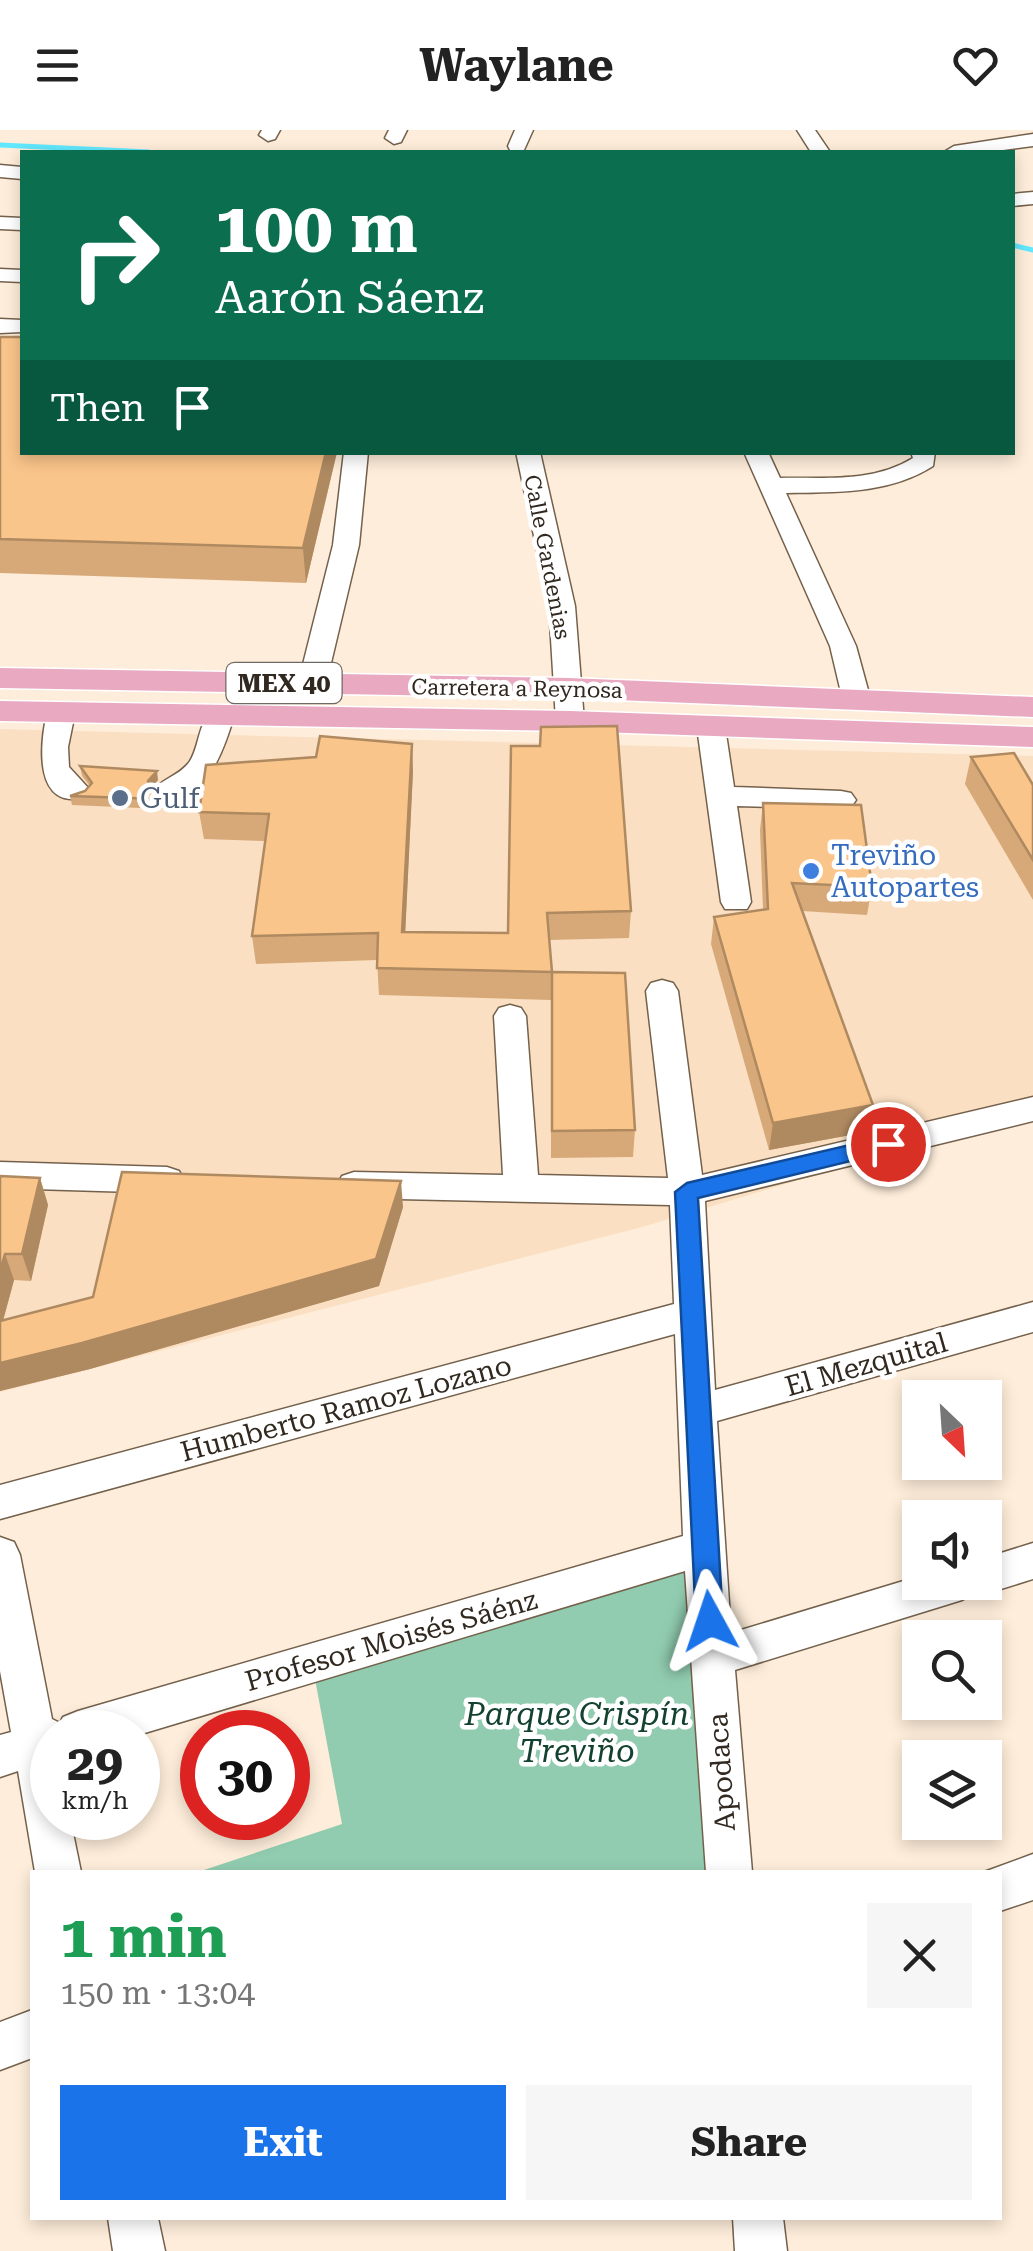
<!DOCTYPE html>
<html lang="en">
<head>
<meta charset="utf-8">
<style>
  body { margin:0; font-family:"Roboto Serif",serif; background:#f6f6f6; color:#222; height:100vh; display:flex; flex-direction:column; font-size:38px; white-space:nowrap }
  * { box-sizing:border-box; margin:0 }
  p { font-size:32px; color:#767676 }
  .icon { flex:none; width:55px; height:55px; fill:none; stroke:currentColor; stroke-width:2; stroke-linecap:round; stroke-linejoin:round }
  .map { position:relative; flex:1; overflow:hidden }
  .details { position:absolute; left:30px; top:1740px; width:972px; height:350px; display:flex; flex-direction:column; background:#fff; border-radius:0px; box-shadow:0 5px 15px #0003 }
  .details>* { flex:none }
  .top-card { position:absolute; left:20px; top:20px; width:995px; height:305px; border-radius:0px; box-shadow:0 5px 15px #0003; background:#0b6e4f; color:#fff; overflow:hidden }
  .needle { width:65px; rotate:155deg }
  .fabs { position:absolute; left:902px; top:1250px; display:grid; gap:20px }
  .fabs a { display:grid; place-items:center; width:100px; height:100px; border-radius:0px; background:#fff; box-shadow:0 5px 15px #0003; font-size:50px }
  .speed { position:absolute; left:30px; top:1580px; display:flex; gap:20px; font-size:50px; font-weight:700; text-align:center }
  .speed>* { display:grid; place-content:center; width:130px; height:130px; border-radius:50%; background:#fff; box-shadow:0 5px 15px #0003; line-height:1 }
  .speed small { font-size:25px; font-weight:400 }
  .speed .limit { border:15px solid #d22; background:#fff; color:#111 }
  .pin { position:absolute; display:grid; place-items:center; width:85px; height:85px; color:#fff; margin:-42px; border:5px solid #fff; border-radius:50%; box-shadow:0 2px 10px #0007 }
  .me { position:absolute; width:110px; margin:-55px; rotate:355deg; stroke-linejoin:round; filter:drop-shadow(0 0 8px #0008) }
  .turn { display:flex; align-items:center; gap:35px; height:210px; padding:0 30px; font-size:45px }
  .turn .icon { width:130px; height:130px; stroke-width:2.5 }
  .turn b { display:block; font-size:70px; line-height:85px }
  .then { display:flex; align-items:center; height:95px; padding:0 30px; background:#0003; gap:20px; font-size:38px }
  .round { display:grid; place-items:center; flex:none; width:105px; height:105px; border-radius:0px; background:#f6f6f6 }
  .summary { display:flex; align-items:center; justify-content:space-between; height:170px; padding:0 30px }
  h1 { font-size:60px; font-weight:700; line-height:75px; color:#1e9e55 }
  .primary-button { display:flex; gap:20px; margin-top:auto; padding:20px 30px }
  .primary-button a { flex:1; height:115px; border-radius:0px; background:#1a73e8; color:#fff; font-size:40px; font-weight:700; line-height:115px; text-align:center }
  .primary-button a+a { background:#f6f6f6; color:#222 }
  header { display:flex; justify-content:space-between; align-items:center; height:130px; padding:0 30px; background:#fff; font-size:45px; font-weight:700 }
  .map>svg:first-child { display:block }
  .built { fill:#fadfc2 }
  .green { fill:#91ccb0 }
  .lines { fill:none; stroke-linecap:round; stroke-linejoin:round }
  .stream { stroke:#61e8fe; stroke-width:5 }
  .minor-casing { stroke:#74614c; stroke-width:3 }
  .major-casing { stroke:#fff; stroke-width:3 }
  .minor { fill:#fff; fill-rule:evenodd }
  .major { fill:#e9a9c1; fill-rule:evenodd }
  .wall { fill:#d7a978 }
  .shaded-wall { fill:#af8a61 }
  .building { fill:#fac58b; stroke:#af8a61; stroke-width:2.5 }
  .route { fill:#1a73e8; stroke:#114b97; stroke-width:2.5 }
  .service-dot { fill:#5c6f8a; stroke:#fff; stroke-width:4 }
  .shop-dot { fill:#3f7fe0; stroke:#fff; stroke-width:4 }
  .labels { text-anchor:middle; stroke-width:9; stroke-linejoin:round; paint-order:stroke }
  .far-street-label { font-size:22px; fill:#312920; stroke:#fff }
  .shield { fill:#fff; stroke:#6f6963; stroke-width:2.5 }
  .shield-label { font-size:25px; font-weight:bold; fill:#312920 }
  .service-label { font-size:28px; fill:#4e5e75; stroke:#fff; text-anchor:start }
  .shop-label { font-size:28px; fill:#366cbe; stroke:#fff; text-anchor:start }
  .street-label { font-size:28px; fill:#312920; stroke:#fff }
  .near-park-label { font-size:32px; font-style:italic; fill:#144230; stroke:#fff }
</style>
</head>
<body>
<header><svg class="icon" aria-label="menu" viewBox="0 0 24 24"><path d="M4 6h16M4 12h16M4 18h16"/></svg>Waylane<svg class="icon" aria-label="heart" viewBox="0 0 24 24"><path d="M12 20l-8-8c-3-5 5-10 8-4 3-6 11-1 8 4z"/></svg></header>
<div class="map">
<svg width="1033" height="2121" viewBox="0 0 1033 2121">
  <rect width="100%" height="100%" fill="#feedda"/>
  <!-- built -->
  <path class="built" d="M0,599l1033,27v354l-391,117 -642,165z"/>
  <!-- green -->
  <path class="green" d="M704,1418l25,324h-531l144,-48 -30,-161z"/>
  <g class="lines">
    <!-- stream -->
    <g class="stream">
      <path d="M0,15l149,7"/>
      <path d="M1012,115l21,5"/>
    </g>
    <!-- minor casing -->
    <g class="minor-casing">
      <g id="minor">
        <path d="M262,0h18l-5,9 -7,2 -9,-6z"/>
        <path d="M389,0h18l-6,12 -7,2 -9,-6z"/>
        <path d="M515,0h18l-9,20h-14l-2,-4z"/>
        <path d="M797,0h18l15,22h-19z"/>
        <path d="M1033,4v12l-45,6h-44l10,-6z"/>
        <path d="M0,35l22,2v12l-22,-2z"/>
        <path d="M1033,62v12l-21,2v-12z"/>
        <path d="M0,87l22,1v12l-22,-1z"/>
        <path d="M0,139l22,1v12l-22,-1z"/>
        <path d="M0,189l22,1v12l-22,1z"/>
        <path d="M344,322h24l-9,93 -33,139 -14,8 -14,-8 35,-139z"/>
        <path d="M516,322h24l35,154 9,115 -14,8 -14,-8 -7,-115z"/>
        <path d="M744,322h24l12,26c45,-1 93,5 133,-20l-2,-6h24l-2,14c-44,28 -95,26 -147,27l70,153 15,55 -4,6h-20l-4,-6 -13,-55z"/>
        <path d="M61,575l14,8 -7,34 1,20 22,24 -4,6c-54,15 -47,-53 -40,-84z"/>
        <path d="M220,578l14,8c-10,34 -30,94 -77,81l-4,-6c9,-13 27,-15 37,-30 11,-17 8,-48 30,-53z"/>
        <path d="M711,588l10,3 4,6 9,60 107,4 10,2 5,7 -5,7 -10,2 -104,-3 14,96 -4,7h-22l-4,-7 -24,-175 4,-6z"/>
        <path d="M662,850l11,3 5,8 24,184 331,-78v24l-328,80 10,189 318,-88v30l-316,89 14,212 189,-57v6h65v-24l48,-15v36l-48,15 -7,-2 -16,8 -227,70 17,202h-46l-21,-301 -547,164 -86,-3v86h18l11,54h-46l-17,-101 -18,6v-42l11,-3 -11,-61v-134l14,5 6,13 32,164 8,4 3,-6 15,-6 605,-175 -8,-202 -675,185v-34l674,-181 -4,-99 -316,-7 -12,-4 -5,-9 5,-9 12,-4 149,3 -9,-159 5,-8 11,-3 11,3 5,8 12,159 130,3 -22,-187 5,-8z"/>
        <path d="M0,1032l167,5 12,4 5,9 -5,9 -12,4 -167,-5z"/>
        <path d="M1033,1724v46l-33,11v-39h-16z"/>
        <path d="M32,1880v48l-32,12v-48z"/>
        <path d="M108,2088h50l7,33h-52z"/>
        <path d="M733,2088h50l4,33h-52z"/>
      </g>
    </g>
    <!-- major casing -->
    <g class="major-casing">
      <g id="major">
        <path d="M0,538l568,10 465,19v20l-465,-19 -568,-10z"/>
        <path d="M0,571l570,10 463,16v20l-463,-16 -570,-10z"/>
      </g>
    </g>
    <!-- minor -->
    <use href="#minor" class="minor"/>
    <!-- major -->
    <use href="#major" class="major"/>
  </g>
  <!-- wall -->
  <g class="wall">
    <path d="M0,207l337,115 -31,131 -306,-10z"/>
    <path d="M511,616l120,165 -2,27 -80,2 3,32 83,158 -2,27 -82,1v-158l-172,-5 -2,-35 -121,4 -4,-28 13,-95 -61,-2 -5,-27 214,-41 -8,161 103,1z"/>
    <path d="M971,627l62,28v115l-68,-116z"/>
    <path d="M80,636l78,14 -7,8 12,4 2,10 -2,7 -91,-4 -2,-9 15,-5 5,-5 -8,-10z"/>
    <path d="M763,673l109,84 -5,28 -65,-4 71,194 -6,27 -98,18 -58,-206 3,-27 49,-7 -3,-80z"/>
    <path d="M0,1046l40,2 8,27 -17,76 -17,-1 -11,40 90,-23 310,-90 -24,79 -289,83 -90,22z"/>
  </g>
  <!-- shaded-wall -->
  <g class="shaded-wall">
    <path d="M326,322h11l-31,131 -3,-35z"/>
    <path d="M412,614l1,27 -9,188 -2,-27z"/>
    <path d="M157,641l1,9 -9,11 -1,-10z"/>
    <path d="M873,975l-6,27 -98,18 4,-27z"/>
    <path d="M40,1048l8,27 -17,76 -9,-27z"/>
    <path d="M401,1051l2,26 -24,79 -289,83 -90,22v-28z"/>
    <path d="M5,1124l9,26 -14,52v-61z"/>
  </g>
  <!-- building -->
  <g class="building">
    <path d="M0,207h22v115h304l-23,96 -303,-9z"/>
    <path d="M617,596l14,185 -84,2 5,59 -175,-4 1,-35 -126,3 17,-122 -70,-2 7,-47 110,-8 4,-21 92,8 -10,188 106,1 3,-187h29l1,-19z"/>
    <path d="M1014,623l19,32v75l-62,-103z"/>
    <path d="M80,636l77,5 -9,10 4,8 11,3 -2,7 -91,-3 15,-5 7,-8z"/>
    <path d="M763,673l98,2 11,82 -80,-4 81,222 -100,18 -59,-206 54,-8z"/>
    <path d="M552,842l73,1 10,157 -83,1z"/>
    <path d="M122,1042l279,9 -25,78 -294,84 -82,20v-42l93,-24z"/>
    <path d="M0,1046l40,2 -18,76h-17l-5,17z"/>
  </g>
  <!-- route -->
  <path class="route" d="M888,1006l11,8 -3,6 -198,48 25,423 -4,9 -9,4 -10,-4 -4,-9 -21,-429 12,-9z"/>
  <!-- markers -->
  <circle class="service-dot" cx="120" cy="668" r="10"/>
  <circle class="shop-dot" cx="811" cy="741" r="10"/>
  <g class="labels">
    <!-- far-street labels -->
    <g class="far-street-label">
      <text transform="translate(548 427) rotate(79)" y="8">Calle Gardenias</text>
      <text transform="translate(517 558) rotate(1)" y="8">Carretera a Reynosa</text>
    </g>
    <!-- shield labels -->
    <rect class="shield" x="226.5" y="533" width="115" height="40" rx="8"/>
    <g class="shield-label">
      <text x="284" y="562">MEX 40</text>
    </g>
    <!-- service labels -->
    <g class="service-label">
      <text x="140" y="678">Gulf</text>
    </g>
    <!-- shop labels -->
    <g class="shop-label">
      <text x="831" y="735">Treviño<tspan x="831" dy="32">Autopartes</tspan></text>
    </g>
    <!-- street labels -->
    <g class="street-label">
      <text transform="translate(866 1234) rotate(-16)" y="10">El Mezquital</text>
      <text transform="translate(346 1278) rotate(-15)" y="10">Humberto Ramoz Lozano</text>
      <text transform="translate(391 1510) rotate(-16)" y="10">Profesor Moisés Sáénz</text>
      <text transform="translate(721 1642) rotate(-94)" y="10">Apodaca</text>
    </g>
    <!-- near-park labels -->
    <g class="near-park-label">
      <text x="577" y="1595">Parque Crispín<tspan x="577" dy="37">Treviño</tspan></text>
    </g>
  </g>
</svg>
<div class="fabs">
<a><svg class="needle" viewBox="-14 -14 28 28"><path d="M0-13l5 13h-10z" fill="#e53935"/><path d="M0 13l5-13h-10z" fill="#767676"/></svg></a>
<a><svg class="icon" aria-label="sound" viewBox="0 0 24 24"><path d="M4 9h4l5-4v14l-5-4H4zM17 9q2 3 0 6"/></svg></a>
<a><svg class="icon" aria-label="search" viewBox="0 0 24 24"><circle cx="10" cy="10" r="6"/><path d="M15 15l6 6"/></svg></a>
<a><svg class="icon" aria-label="layers" viewBox="0 0 24 24"><path d="M12 4l9 5-9 5-9-5zM3 14l9 5 9-5"/></svg></a>
</div>
<div class="speed"><div>29<small>km/h</small></div><div class="limit">30</div></div>
<div class="pin" style="left:888px;top:1014px;background:#d93025"><svg class="icon" aria-label="arrive" viewBox="0 0 24 24"><path d="M6 21V4h12l-3 4 3 4H6"/></svg></div>
<svg class="me" style="left:710px;top:1491px" viewBox="-20 -20 40 40"><path d="M0-17L14 15 0 8-14 15z" fill="#1a73e8" stroke="#fff" stroke-width="4"/></svg>
<div class="top-card">
<div class="turn"><svg class="icon" aria-label="right" viewBox="0 0 24 24"><path d="M7 20v-9h11M14 6l5 5-5 5"/></svg><div><b>100 m</b>Aarón Sáenz</div></div>
<div class="then">Then<svg class="icon" aria-label="arrive" viewBox="0 0 24 24"><path d="M6 21V4h12l-3 4 3 4H6"/></svg></div>
</div>
<section class="details">
<div class="summary"><div><h1>1 min</h1><p>150 m · 13:04</p></div><a class="round"><svg class="icon" aria-label="close" viewBox="0 0 24 24"><path d="M6 6l12 12M18 6L6 18"/></svg></a></div>
<div class="primary-button"><a>Exit</a><a>Share</a></div>
</section>
</div>
</body>
</html>
